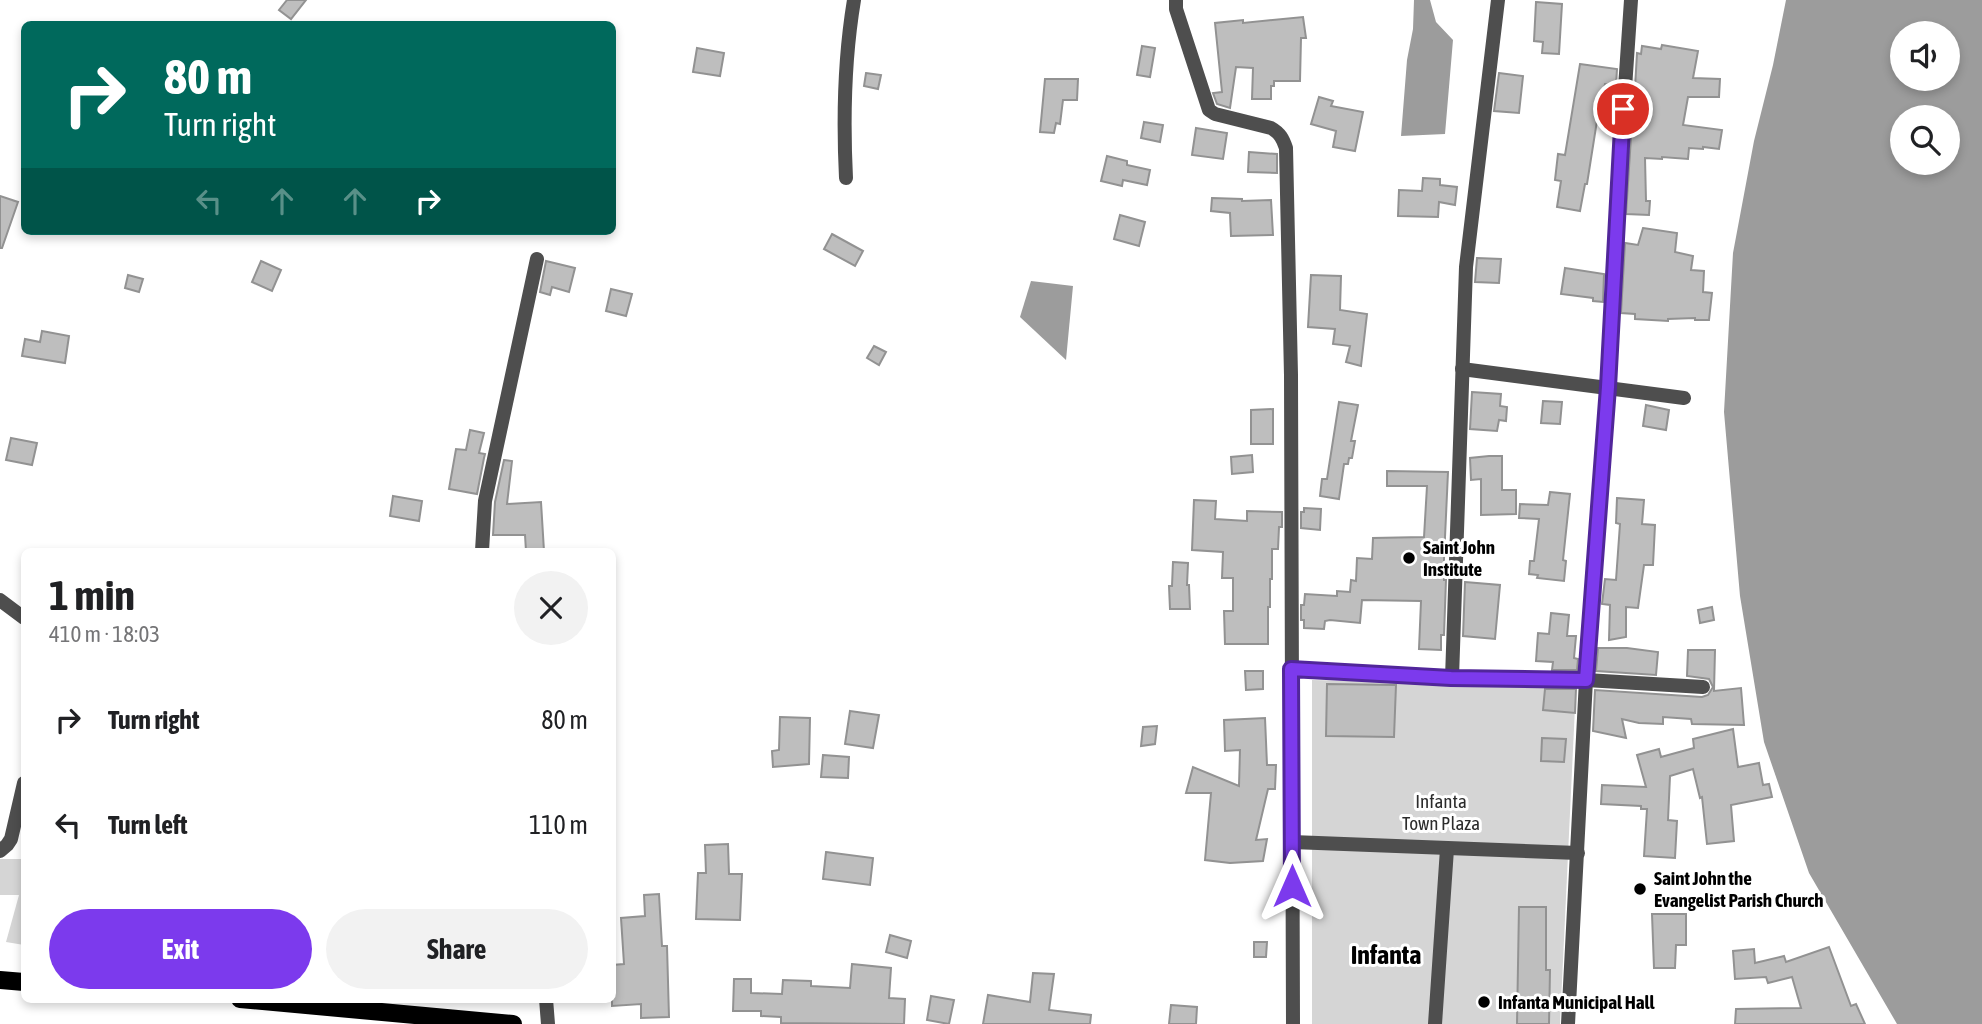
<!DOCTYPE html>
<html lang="en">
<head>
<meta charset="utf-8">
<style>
  body { margin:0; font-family:"Asap Condensed",sans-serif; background:#f2f2f2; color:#202124; height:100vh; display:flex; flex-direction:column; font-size:26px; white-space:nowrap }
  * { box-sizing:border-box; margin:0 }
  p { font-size:23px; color:#757577 }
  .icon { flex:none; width:38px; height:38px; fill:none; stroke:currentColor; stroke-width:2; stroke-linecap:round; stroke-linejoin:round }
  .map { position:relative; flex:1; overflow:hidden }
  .side { position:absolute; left:21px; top:548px; width:595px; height:455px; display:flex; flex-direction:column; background:#fff; border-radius:10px; box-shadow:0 4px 10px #0003 }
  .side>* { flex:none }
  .hud { position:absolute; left:21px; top:21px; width:595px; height:214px; border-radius:10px; box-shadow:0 4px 10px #0003; background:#00695c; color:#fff; overflow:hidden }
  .controls { position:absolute; left:1890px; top:21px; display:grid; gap:14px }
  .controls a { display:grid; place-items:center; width:70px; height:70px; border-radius:50%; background:#fff; box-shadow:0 4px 10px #0003; font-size:35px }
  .pin { position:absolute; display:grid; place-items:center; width:60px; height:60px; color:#fff; margin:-30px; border:4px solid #fff; border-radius:50%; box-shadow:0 2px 7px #0007 }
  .me { position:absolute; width:77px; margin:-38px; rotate:0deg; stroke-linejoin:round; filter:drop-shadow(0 0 5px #0008) }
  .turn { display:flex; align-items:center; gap:24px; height:147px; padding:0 28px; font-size:32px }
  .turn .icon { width:91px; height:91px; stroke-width:2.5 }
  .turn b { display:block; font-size:49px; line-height:60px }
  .lanes { display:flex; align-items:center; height:66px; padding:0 28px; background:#0003; justify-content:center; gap:35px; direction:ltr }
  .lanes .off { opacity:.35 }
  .round { display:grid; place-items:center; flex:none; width:74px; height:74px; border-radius:37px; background:#f2f2f2 }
  .overview { display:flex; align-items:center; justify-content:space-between; height:119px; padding:0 28px }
  h1 { font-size:42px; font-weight:700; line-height:52px }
  .primary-button { display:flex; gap:14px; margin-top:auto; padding:14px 28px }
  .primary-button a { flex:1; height:80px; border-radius:42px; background:#7c3aed; color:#fff; font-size:28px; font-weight:700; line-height:80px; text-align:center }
  .primary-button a+a { background:#f2f2f2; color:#202124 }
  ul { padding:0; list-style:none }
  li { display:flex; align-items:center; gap:21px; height:105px; padding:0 28px }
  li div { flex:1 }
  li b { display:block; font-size:26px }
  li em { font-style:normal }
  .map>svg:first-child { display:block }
  .green { fill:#d5d5d5 }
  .water { fill:#9c9c9c; fill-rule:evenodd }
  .building { fill:#bebebe; stroke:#929292; stroke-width:2 }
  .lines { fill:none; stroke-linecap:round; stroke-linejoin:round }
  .pedestrian { stroke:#4e4e4e; stroke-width:14 }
  .minor { stroke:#4e4e4e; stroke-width:14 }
  .tertiary { stroke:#4e4e4e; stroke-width:14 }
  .primary { stroke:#000; stroke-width:18 }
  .route-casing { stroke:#51269a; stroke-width:18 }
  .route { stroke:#7c3aed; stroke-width:12 }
  .poi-dot { fill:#000; stroke:#fff; stroke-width:2.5 }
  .labels { text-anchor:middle; stroke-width:6; stroke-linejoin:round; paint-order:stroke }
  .poi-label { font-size:19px; font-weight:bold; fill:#000; stroke:#fff; text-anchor:start }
  .park-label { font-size:19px; fill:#2c2c2c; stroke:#fff }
  .district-label { font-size:26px; font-weight:bold; fill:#000; stroke:#fff }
</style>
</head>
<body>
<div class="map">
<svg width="1982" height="1024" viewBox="0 0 1982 1024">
  <rect width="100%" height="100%" fill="#fff"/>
  <!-- green -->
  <g class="green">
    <path d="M1312,680l264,6 -16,338h-248z"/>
    <path d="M0,859h24v86l-18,-3 13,-47h-19z"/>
  </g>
  <!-- water -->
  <g class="water">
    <path d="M1414,0h16l6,22 17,18 -8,94 -44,2 6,-76 6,-31z"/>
    <path d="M1786,0h196v1024h-85l-88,-151 -45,-131 -24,-146 -16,-184 9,-159 21,-112 19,-76zM1948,33v46h-46v-46zM1902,117h46v46h-46z"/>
    <path d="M1031,281l42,5 -7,74 -46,-43z"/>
  </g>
  <!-- building -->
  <g class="building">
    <path d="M287,0h19l-15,19 -12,-9z"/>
    <path d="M1536,2l26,2 -3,50 -17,-1 1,-11 -9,-1z"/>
    <path d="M1303,17l3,21h-5l-1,43h-26v5h-3v13h-19l1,-31 -17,-1 -6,41 -13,-4 -4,-11 9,-1 -7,-69 28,-3v3z"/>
    <path d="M1662,45l36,6 -5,27 27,1 -1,18h-31l-5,28 39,5 -3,19 -16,-2v2l-14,-1 -1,11 -26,-2v2l-17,-1 1,43h4l-1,14 -23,-1 6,-92 6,-33 -3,-1 2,-35 4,1 1,-8 19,3z"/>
    <path d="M1142,46l13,2 -5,29 -13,-2z"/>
    <path d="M697,48l27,5 -4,23 -27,-4z"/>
    <path d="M1580,64l37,5 -1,16 -11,-1 -1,5h-2l-15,95h-2l-5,27 -23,-4 4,-26 -6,-1 3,-26 7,1z"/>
    <path d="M866,73l15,2 -3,14 -14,-3z"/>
    <path d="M1499,73l24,3 -4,37 -25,-2z"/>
    <path d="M1045,79h33l-1,21h-14l-3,24 -4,-1 -2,10 -14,-1z"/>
    <path d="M1319,97l14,4 -2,5 32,6 -8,39 -22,-4 3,-16 -25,-7z"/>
    <path d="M1144,122l19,3 -3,17 -19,-4z"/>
    <path d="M1196,128l31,5 -4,26 -31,-4z"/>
    <path d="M1249,152l28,2v19l-29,-1z"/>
    <path d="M1107,156l20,5v4l23,5 -3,15 -24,-5 -1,6 -21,-5z"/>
    <path d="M1423,178l17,1v6l17,2 -2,18 -16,-3 -1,15 -40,-1 1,-26 23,1z"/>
    <path d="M0,196l18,6 -16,46h-2z"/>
    <path d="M1212,198l30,1v2l29,-1 2,35 -42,1 -1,-23 -19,-2z"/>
    <path d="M1120,215l25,7 -6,24 -25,-7z"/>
    <path d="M1643,228l34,5 -2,19 18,4 -2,14 13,1 -1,21 9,1 -3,27h-14v-2l-27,1v2l-33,-2v-5l-14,-1 4,-70 13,2z"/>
    <path d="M832,234l31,17 -8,15 -31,-17z"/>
    <path d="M1477,258l24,1 -2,24 -24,-1z"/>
    <path d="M261,261l20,9 -9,21 -20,-9z"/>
    <path d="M546,261l29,7 -6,24 -17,-5 -2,8 -10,-3z"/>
    <path d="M1565,268l39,6 -1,28 -10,-1v-3l-32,-4z"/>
    <path d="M128,275l15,4 -4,13 -14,-4z"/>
    <path d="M1311,275l30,1 -1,34 27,4 -6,52 -15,-4 4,-16 -17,-2 2,-15 -27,-2z"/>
    <path d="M611,289l21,5 -6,22 -20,-5z"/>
    <path d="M42,331l27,5 -4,27 -43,-7 3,-17 15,3z"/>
    <path d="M874,346l12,6 -7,13 -12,-7z"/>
    <path d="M1472,392l29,2 -1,12 7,1 -1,14 -7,-1 -2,11 -27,-2z"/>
    <path d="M1543,401l19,1 -2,22 -19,-1z"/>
    <path d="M1339,402l19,3 -7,36h4l-3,17h-3l-1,6h-4l-5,35 -19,-3 2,-17h5z"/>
    <path d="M1646,405l23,5 -3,20 -23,-4z"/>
    <path d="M1273,409v35h-22v-34z"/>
    <path d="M470,430l14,3 -5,20 6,1 -1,4 -7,36 -28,-5 7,-40 10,1z"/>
    <path d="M11,438l26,5 -5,22 -26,-5z"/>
    <path d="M1252,455l1,17 -21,2 -1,-17z"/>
    <path d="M1489,456h13v34h14v24l-35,1v-36l-10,1 -1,-22z"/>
    <path d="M504,460l8,1 -5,43 34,-2 3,49h-18l-1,-16h-32l2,-33z"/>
    <path d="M1387,471l61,1 -4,87v21h2l-2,55h-3v15l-22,-1 2,-48 -59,-1 -2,23 -30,-3 -5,1 -1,8 -20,-1v-8h-3v-15h3l1,-11 32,2v-5l13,1 1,-12 5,1 1,-23 15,1 1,-21 51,-1 3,-51h-40z"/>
    <path d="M1550,492l20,2 -7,66 3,1 -2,20 -27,-3 1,-3 -9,-1 1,-13h4l5,-42 -20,-1 1,-14 28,1z"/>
    <path d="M393,496l29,5 -3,20 -29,-5z"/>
    <path d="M1617,498l27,2 -2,24 13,1 -2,40h-9l-6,43 -12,-1v30l-17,3 1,-35 -8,-1 3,-25 11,1 4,-56 -4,-1z"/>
    <path d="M1194,500l22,1 -1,18 32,2v-10l35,1v15h-3l-1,22h-6v30h-2v28h-2v37h-43l-1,-33h9v-33h-11l1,-26 -31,-2z"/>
    <path d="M1304,508l17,1 -1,21 -19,-2v-16h3z"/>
    <path d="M1173,562l15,1 -1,22h2l1,24h-20l-1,-23h3z"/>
    <path d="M1465,582l35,3 -5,54 -32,-3z"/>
    <path d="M1712,607l2,13 -14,3 -2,-13z"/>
    <path d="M1551,613l18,2 -2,21h9l-2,22 4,1 -1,11h-25l1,-8 -17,-1 2,-28 11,1z"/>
    <path d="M1598,648h29l31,4 -2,23 -60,-4z"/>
    <path d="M1688,650h27l-1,41 27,-3 3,37 -52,-1 -1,-5 -28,-2v7l-24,-1 -17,-4 4,19 -33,-7 2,-41 107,7 6,-2 5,-8 -4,-8 -22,-3z"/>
    <path d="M1245,671h18v18l-17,1z"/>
    <path d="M1327,684l69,1 -2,52 -68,-1z"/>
    <path d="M1545,689h31l-1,24 -32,-3z"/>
    <path d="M850,711l29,4 -6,33 -28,-4z"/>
    <path d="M780,717l30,1 -1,46 -36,3 -1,-16 7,-1z"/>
    <path d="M1265,718l2,47h9l-1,24h-7l-12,51 11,-1 -4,22 -33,2 -25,-3 6,-67h-25l7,-26 46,19 1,-36 -15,1 -1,-31z"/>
    <path d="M1157,726l-2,18 -14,2 2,-19z"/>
    <path d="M1733,729l5,38 21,-4 4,22 6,-1 3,13 -41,8 3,36 -27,3 -5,-47 -2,1 -7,-29 -23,7 -2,44 9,1 -2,37 -31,-2 3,-47h-6v-3l-40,-2 1,-19 44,2 -9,-32 22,-6 2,8 33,-9 -1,-9z"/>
    <path d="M1542,738l24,1 -2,23 -23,-1z"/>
    <path d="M823,755l26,2 -1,21 -27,-1z"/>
    <path d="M728,844l1,30h13l-2,46 -44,-1 2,-46h8l-1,-28z"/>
    <path d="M826,852l47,6 -3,27 -47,-6z"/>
    <path d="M659,894l3,52h5l2,71 -28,1v-14l-29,2v-41l12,-1 -3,-46 24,-2 -1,-21z"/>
    <path d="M1519,907h27v63h4l-1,54h-32z"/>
    <path d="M1652,914h34v31h-10l-1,23h-21z"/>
    <path d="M890,935l21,6 -4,17 -21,-6z"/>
    <path d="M1254,942h13l-1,15h-12z"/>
    <path d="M1829,947l22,59 5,-2 9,20h-130l1,-15 65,-1 -9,-31 -24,6 -2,-6 -31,2 -2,-28 21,-2 1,14 29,-7 2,6z"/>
    <path d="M852,964l39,4 -2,30 16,1 -1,25 -123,-1v-6l-20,-1v-5h-28l1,-32h17v14l31,1 1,-14 28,1v5l39,2z"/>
    <path d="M1033,973l21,1 -5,36 42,5 -1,9h-107l5,-29 42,7z"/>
    <path d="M931,996l23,4 -5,24 -22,-4z"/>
    <path d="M1171,1005l26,2 -1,17h-27z"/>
  </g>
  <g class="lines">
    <!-- pedestrian -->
    <g class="pedestrian">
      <path d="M1292,842l286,11"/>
      <path d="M1435,1024l12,-175"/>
    </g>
    <!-- minor -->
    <g class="minor">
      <path d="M1176,0v9l33,101 6,4 56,14c9,5 12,11 15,20l5,227 2,649"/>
      <path d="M846,178c-3,-60 -2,-118 8,-178"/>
      <path d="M1462,369l222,29"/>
      <path d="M482,551l3,-50 52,-242"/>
      <path d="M0,600l24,18"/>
      <path d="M1291,669l161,9 134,2 117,7"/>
      <path d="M1452,678l14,-411 32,-267"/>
      <path d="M0,851l7,-6 4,-6 13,-56"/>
      <path d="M546,999l2,25"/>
    </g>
    <!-- tertiary -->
    <path class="tertiary" d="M1568,1024l18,-344 22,-292 10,-197 13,-191"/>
    <!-- primary -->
    <g class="primary">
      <path d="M0,980l24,2"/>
      <path d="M240,999l273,25"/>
    </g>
  </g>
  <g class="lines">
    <!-- route casing -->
    <g class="route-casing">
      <path id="route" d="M1292,886l-1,-217 160,9 135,2 22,-293 15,-278"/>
    </g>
    <!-- route -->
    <use href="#route" class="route"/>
  </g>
  <!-- markers -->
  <g class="poi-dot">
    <circle cx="1409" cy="558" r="7"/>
    <circle cx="1640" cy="889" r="7"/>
    <circle cx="1484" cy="1002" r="7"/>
  </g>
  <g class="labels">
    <!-- poi labels -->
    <g class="poi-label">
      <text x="1423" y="554">Saint John<tspan x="1423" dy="22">Institute</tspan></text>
      <text x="1654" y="885">Saint John the<tspan x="1654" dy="22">Evangelist Parish Church</tspan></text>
      <text x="1498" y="1009">Infanta Municipal Hall</text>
    </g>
    <!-- park labels -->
    <g class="park-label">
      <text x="1441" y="808">Infanta<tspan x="1441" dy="22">Town Plaza</tspan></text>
    </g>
    <!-- district labels -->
    <g class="district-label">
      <text x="1386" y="964">Infanta</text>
    </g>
  </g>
</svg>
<div class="controls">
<a><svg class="icon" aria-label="sound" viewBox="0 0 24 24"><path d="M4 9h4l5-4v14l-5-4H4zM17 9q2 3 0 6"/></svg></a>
<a><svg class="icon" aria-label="search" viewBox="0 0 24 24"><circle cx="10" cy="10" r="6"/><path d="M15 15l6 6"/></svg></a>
</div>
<div class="pin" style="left:1623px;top:109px;background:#d93025"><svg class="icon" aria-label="arrive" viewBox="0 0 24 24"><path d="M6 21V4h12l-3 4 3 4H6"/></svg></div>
<svg class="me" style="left:1292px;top:886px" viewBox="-20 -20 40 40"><path d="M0-17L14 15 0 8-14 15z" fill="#7c3aed" stroke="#fff" stroke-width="4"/></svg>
<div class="hud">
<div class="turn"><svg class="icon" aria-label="right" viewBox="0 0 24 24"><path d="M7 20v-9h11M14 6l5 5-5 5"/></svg><div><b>80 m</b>Turn right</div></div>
<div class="lanes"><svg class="icon off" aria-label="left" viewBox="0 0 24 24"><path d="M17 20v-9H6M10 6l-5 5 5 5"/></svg><svg class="icon off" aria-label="ahead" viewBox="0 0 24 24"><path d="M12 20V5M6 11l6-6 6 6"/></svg><svg class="icon off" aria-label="ahead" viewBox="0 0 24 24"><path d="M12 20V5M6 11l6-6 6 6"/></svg><svg class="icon" aria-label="right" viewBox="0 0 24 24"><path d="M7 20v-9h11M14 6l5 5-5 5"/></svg></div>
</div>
<section class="side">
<div class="overview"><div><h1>1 min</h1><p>410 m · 18:03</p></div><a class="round"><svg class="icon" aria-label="close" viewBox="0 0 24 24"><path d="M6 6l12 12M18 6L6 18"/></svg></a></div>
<ul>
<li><svg class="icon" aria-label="right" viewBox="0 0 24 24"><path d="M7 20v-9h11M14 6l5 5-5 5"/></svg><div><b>Turn right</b></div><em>80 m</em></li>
<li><svg class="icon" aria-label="left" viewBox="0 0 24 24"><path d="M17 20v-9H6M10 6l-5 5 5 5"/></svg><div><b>Turn left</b></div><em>110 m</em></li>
</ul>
<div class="primary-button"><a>Exit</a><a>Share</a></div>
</section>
</div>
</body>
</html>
